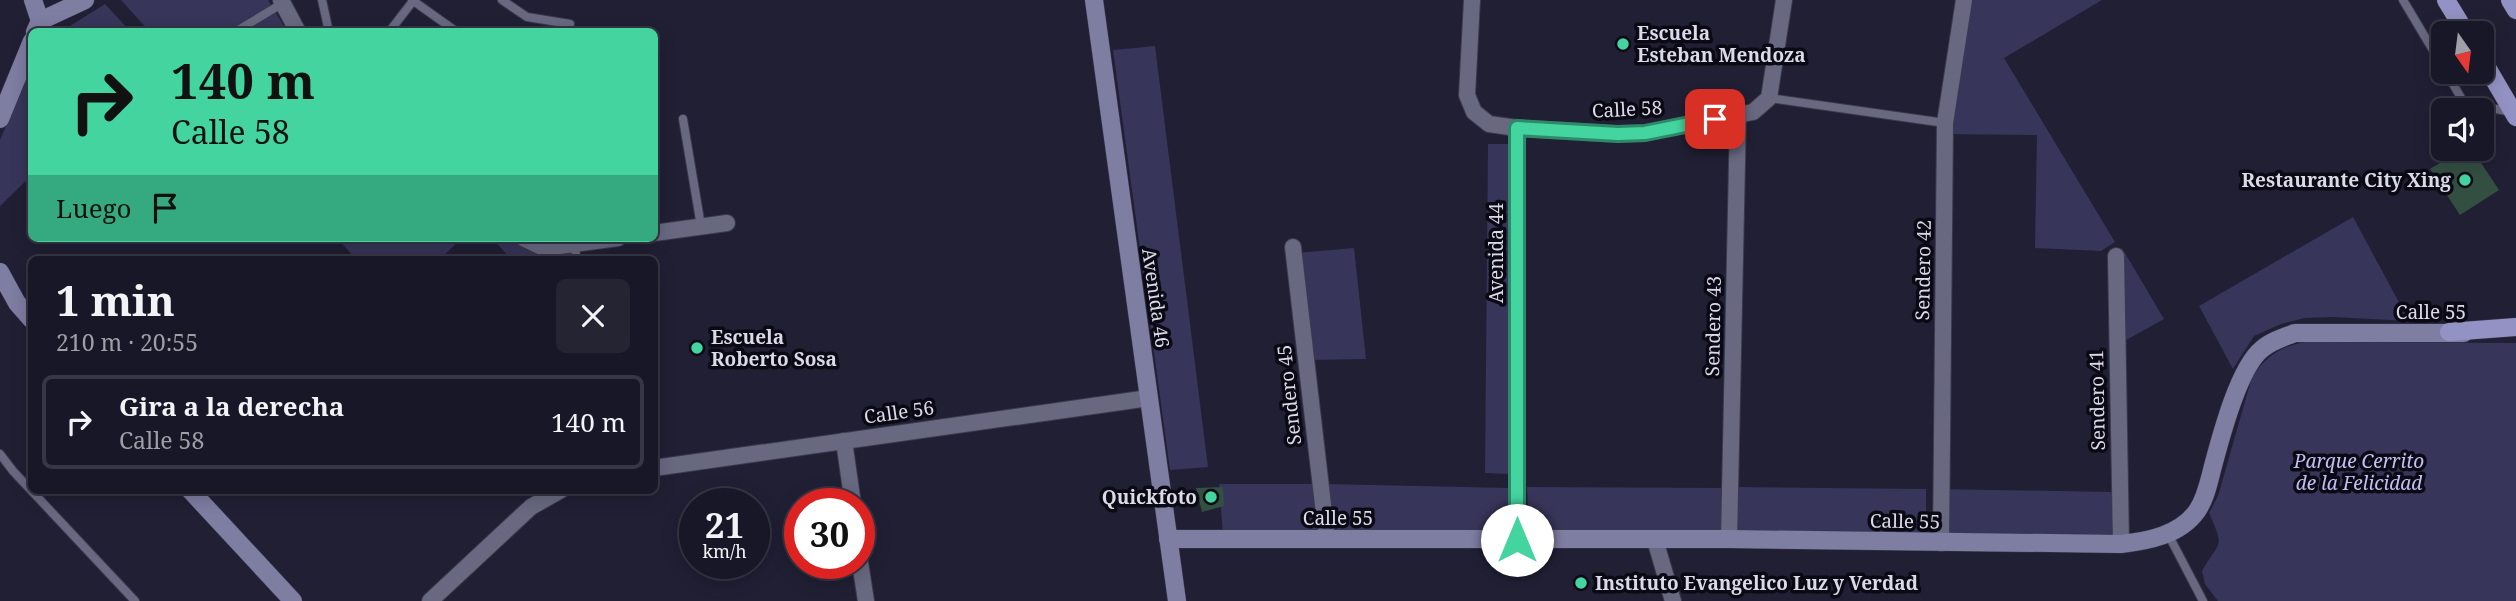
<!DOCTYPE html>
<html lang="es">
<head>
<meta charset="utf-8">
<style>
  body { margin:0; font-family:"Noto Serif",serif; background:#252433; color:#f1f3f6; height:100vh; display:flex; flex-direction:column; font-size:26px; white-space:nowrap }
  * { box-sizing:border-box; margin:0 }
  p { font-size:23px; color:#9f9fa7 }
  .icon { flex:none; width:38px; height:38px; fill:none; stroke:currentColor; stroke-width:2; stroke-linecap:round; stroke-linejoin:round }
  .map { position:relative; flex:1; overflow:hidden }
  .panel { position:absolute; left:28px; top:256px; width:630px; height:238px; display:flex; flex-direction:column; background:#181727; border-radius:10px; box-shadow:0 4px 18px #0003,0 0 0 2px #363644 }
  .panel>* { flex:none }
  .guide { position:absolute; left:28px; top:28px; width:630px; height:214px; border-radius:10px; box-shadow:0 4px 18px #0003,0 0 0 2px #363644; background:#43d4a0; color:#111; overflow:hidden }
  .needle { width:46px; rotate:166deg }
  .buttons { position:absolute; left:2431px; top:21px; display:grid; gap:14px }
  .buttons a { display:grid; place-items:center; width:63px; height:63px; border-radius:10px; background:#181727; box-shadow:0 4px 18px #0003,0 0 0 2px #363644; font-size:35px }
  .speed { position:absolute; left:679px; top:488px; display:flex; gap:14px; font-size:35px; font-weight:700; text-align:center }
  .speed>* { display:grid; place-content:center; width:91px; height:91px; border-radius:50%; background:#181727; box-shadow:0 4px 18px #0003,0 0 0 2px #363644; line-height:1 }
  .speed small { font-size:18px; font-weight:400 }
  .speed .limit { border:10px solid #d22; background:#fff; color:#111 }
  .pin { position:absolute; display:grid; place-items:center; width:60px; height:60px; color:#fff; margin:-30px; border-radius:14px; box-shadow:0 4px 10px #0006 }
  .me { position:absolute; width:77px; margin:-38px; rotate:0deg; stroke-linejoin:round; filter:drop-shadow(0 0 5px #0008) }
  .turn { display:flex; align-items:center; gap:24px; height:147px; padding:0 28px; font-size:32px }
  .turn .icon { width:91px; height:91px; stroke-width:2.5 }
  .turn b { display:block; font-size:49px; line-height:60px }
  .then { display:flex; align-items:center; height:66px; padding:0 28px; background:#0003; gap:14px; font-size:26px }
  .round { display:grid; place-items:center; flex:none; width:74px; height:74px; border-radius:10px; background:#252433 }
  .overview { display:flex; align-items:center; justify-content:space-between; height:119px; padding:0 28px }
  h1 { font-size:42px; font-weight:700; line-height:52px }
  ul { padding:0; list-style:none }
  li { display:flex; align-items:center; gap:21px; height:94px; margin:0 14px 10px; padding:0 14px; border:4px solid #363644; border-radius:10px }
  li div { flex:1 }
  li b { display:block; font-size:26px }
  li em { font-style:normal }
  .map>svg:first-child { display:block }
  .green { fill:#373559 }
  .building { fill:#334f42 }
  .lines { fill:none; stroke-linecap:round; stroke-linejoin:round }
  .lane-casing { stroke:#3c3a4c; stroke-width:10 }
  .street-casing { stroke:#3c3a4c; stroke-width:18 }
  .secondary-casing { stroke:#3c3a4c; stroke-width:19 }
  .primary-casing { stroke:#3c3a4c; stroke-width:19 }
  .lane { stroke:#686881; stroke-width:8 }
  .street { stroke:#686881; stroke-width:16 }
  .secondary { stroke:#7e7da2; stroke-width:18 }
  .primary { stroke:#9392c4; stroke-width:18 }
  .route-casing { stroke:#2c8a68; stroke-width:18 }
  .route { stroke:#43d4a0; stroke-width:12 }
  .poi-dot { fill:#43d4a0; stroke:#0b0a14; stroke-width:2.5 }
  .labels { text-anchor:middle; stroke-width:7; stroke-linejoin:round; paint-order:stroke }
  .poi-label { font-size:19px; font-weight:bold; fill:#dadae9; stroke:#0b0a14; text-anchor:start }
  .street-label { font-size:19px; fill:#dadae9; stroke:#0b0a14 }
  .park-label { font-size:19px; font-style:italic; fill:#c1c0f5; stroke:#0b0a14 }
</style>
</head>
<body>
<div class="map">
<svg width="2516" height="601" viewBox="0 0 2516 601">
  <rect width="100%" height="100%" fill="#201f34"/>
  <!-- green -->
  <g class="green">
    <path d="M121,0h147l19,31h-138z"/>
    <path d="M1958,0h144l-98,58 111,184 -14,9 -66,-3 2,-113 -98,-1z"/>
    <path d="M105,4l25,27h-68z"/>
    <path d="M1155,46l53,421 -38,3 -57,-420z"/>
    <path d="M31,68v108l-31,30v-66z"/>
    <path d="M1488,144h23l-2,330 -24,-1z"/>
    <path d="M2353,217l56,104 -76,-4 -29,1 -23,6 -27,12 -21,33 -34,-63z"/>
    <path d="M337,238h125l-22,21h-84z"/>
    <path d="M492,238h21l30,15 28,-3 2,9h-62z"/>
    <path d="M1354,248l12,111 -55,1 -14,-107z"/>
    <path d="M2122,248l42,71 -45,25 -10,-90z"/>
    <path d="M2306,342l210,1v258h-298l-13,-17 -3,-13c18,-31 23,-22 7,-58l9,-17 34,-119c14,-21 29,-31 54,-35z"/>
    <path d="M1219,484h96l6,50h-98z"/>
    <path d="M1325,484l185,4 1,46h-178z"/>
    <path d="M1527,487l197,1v43l-195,2z"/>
    <path d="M1735,487l191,2v46l-192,-4z"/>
    <path d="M1939,489l174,3 -1,46 -174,-2z"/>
  </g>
  <!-- building -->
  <g class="building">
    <path d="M2463,149h9l27,41 -39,25 -30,-46z"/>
    <path d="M1223,487l1,19 -22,6 -6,-24z"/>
  </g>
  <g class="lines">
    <!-- lane casing -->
    <g class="lane-casing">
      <g id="lane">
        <path d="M322,0l7,32"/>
        <path d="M412,0l45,32"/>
        <path d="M502,0l25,17 43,7"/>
        <path d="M2403,0l40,67"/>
        <path d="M235,32l48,-29"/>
        <path d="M389,32l24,-31"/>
        <path d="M2446,72l18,31 48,9"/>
        <path d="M1769,98l176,25"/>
        <path d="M683,119l18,107"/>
        <path d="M574,244l3,15"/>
        <path d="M0,454l13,17 122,130"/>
        <path d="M2168,534l35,67"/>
      </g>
    </g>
    <!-- street casing -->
    <g class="street-casing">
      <g id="street">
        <path d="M281,0l17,32"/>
        <path d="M1472,0l-5,95 7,17 15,12 28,4v412"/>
        <path d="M1517,128l101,6 27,-1 108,-21 16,-14 15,-98"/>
        <path d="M654,233l73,-10"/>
        <path d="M523,238l21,10 74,-10"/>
        <path d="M1293,247l34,292"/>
        <path d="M2116,256l5,288"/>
        <path d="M844,441l9,63"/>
        <path d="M654,468l495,-70"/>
        <path d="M1729,539l9,-424"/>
        <path d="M1655,540l18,61"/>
        <path d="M1941,543l4,-420 19,-123"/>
        <path d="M859,556l7,45"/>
        <path d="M430,601l101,-94 30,-17"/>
      </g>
    </g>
    <!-- secondary casing -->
    <g class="secondary-casing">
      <g id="secondary">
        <path d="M33,0l7,21"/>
        <path d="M1094,0l83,601"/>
        <path d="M35,32l5,-11 45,-21"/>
        <path d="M0,119l32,-78"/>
        <path d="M0,272l17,31 15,17"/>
        <path d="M190,490l103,111"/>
        <path d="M1168,539h561l392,5c27,-3 59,-9 76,-33 9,-13 12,-30 16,-45 8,-30 26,-99 49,-117 9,-8 22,-12 33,-16h169"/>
      </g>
    </g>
    <!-- primary casing -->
    <g class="primary-casing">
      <g id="primary">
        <path d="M2446,0l20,33"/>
        <path d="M2510,0l6,10"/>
        <path d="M2482,59l34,58"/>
        <path d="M2449,332l67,-5"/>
      </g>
    </g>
    <!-- lane -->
    <use href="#lane" class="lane"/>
    <!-- street -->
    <use href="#street" class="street"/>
    <!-- secondary -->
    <use href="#secondary" class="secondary"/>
    <!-- primary -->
    <use href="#primary" class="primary"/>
  </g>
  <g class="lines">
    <!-- route casing -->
    <g class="route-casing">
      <path id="route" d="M1517,540v-412l101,6 27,-1 70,-14"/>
    </g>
    <!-- route -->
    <use href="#route" class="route"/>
  </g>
  <!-- markers -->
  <g class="poi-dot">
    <circle cx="1623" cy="44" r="7"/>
    <circle cx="2465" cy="180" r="7"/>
    <circle cx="697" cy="348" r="7"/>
    <circle cx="1211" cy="497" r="7"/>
    <circle cx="1581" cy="583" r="7"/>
  </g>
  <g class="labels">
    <!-- poi labels -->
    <g class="poi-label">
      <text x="1637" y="40">Escuela<tspan x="1637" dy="22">Esteban Mendoza</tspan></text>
      <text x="2451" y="187" text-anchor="end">Restaurante City Xing</text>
      <text x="711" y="344">Escuela<tspan x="711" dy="22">Roberto Sosa</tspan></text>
      <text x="1197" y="504" text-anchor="end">Quickfoto</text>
      <text x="1595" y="590">Instituto Evangelico Luz y Verdad</text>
    </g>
    <!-- street labels -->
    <g class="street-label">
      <text transform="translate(1627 109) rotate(-3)" y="7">Calle 58</text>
      <text transform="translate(1496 253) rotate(-90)" y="7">Avenida 44</text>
      <text transform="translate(1923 270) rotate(-89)" y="7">Sendero 42</text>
      <text transform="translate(1156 298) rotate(82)" y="7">Avenida 46</text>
      <text x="2431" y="319">Calle 55</text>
      <text transform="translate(1713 326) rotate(-89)" y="7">Sendero 43</text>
      <text transform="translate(1289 395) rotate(-96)" y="7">Sendero 45</text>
      <text transform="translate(2097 400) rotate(-91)" y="7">Sendero 41</text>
      <text transform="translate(899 412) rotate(-8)" y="7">Calle 56</text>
      <text x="1338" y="525">Calle 55</text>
      <text transform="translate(1905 521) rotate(1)" y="7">Calle 55</text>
    </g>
    <!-- park labels -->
    <g class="park-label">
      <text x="2359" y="468">Parque Cerrito<tspan x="2359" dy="22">de la Felicidad</tspan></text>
    </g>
  </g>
</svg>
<div class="buttons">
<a><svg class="needle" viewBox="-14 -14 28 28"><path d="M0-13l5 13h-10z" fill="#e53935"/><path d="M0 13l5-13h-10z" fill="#9f9fa7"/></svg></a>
<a><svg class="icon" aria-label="sound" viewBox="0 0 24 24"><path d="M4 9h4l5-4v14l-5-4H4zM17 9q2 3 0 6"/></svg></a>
</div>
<div class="speed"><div>21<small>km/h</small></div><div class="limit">30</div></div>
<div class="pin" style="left:1715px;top:119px;background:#d93025"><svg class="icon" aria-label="arrive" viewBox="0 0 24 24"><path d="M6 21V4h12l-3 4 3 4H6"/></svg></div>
<svg class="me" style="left:1517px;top:540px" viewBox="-20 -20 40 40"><circle r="19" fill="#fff"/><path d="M0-13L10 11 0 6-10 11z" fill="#43d4a0"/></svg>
<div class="guide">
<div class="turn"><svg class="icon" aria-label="right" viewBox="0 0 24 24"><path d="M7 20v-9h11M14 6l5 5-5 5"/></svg><div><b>140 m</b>Calle 58</div></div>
<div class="then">Luego<svg class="icon" aria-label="arrive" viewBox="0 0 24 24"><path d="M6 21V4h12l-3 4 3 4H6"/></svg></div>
</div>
<section class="panel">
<div class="overview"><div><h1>1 min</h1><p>210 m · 20:55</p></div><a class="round"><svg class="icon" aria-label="close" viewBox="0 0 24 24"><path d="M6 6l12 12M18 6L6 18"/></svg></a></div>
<ul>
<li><svg class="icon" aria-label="right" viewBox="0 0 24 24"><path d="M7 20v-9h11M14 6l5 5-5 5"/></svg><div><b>Gira a la derecha</b><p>Calle 58</p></div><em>140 m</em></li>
</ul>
</section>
</div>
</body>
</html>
